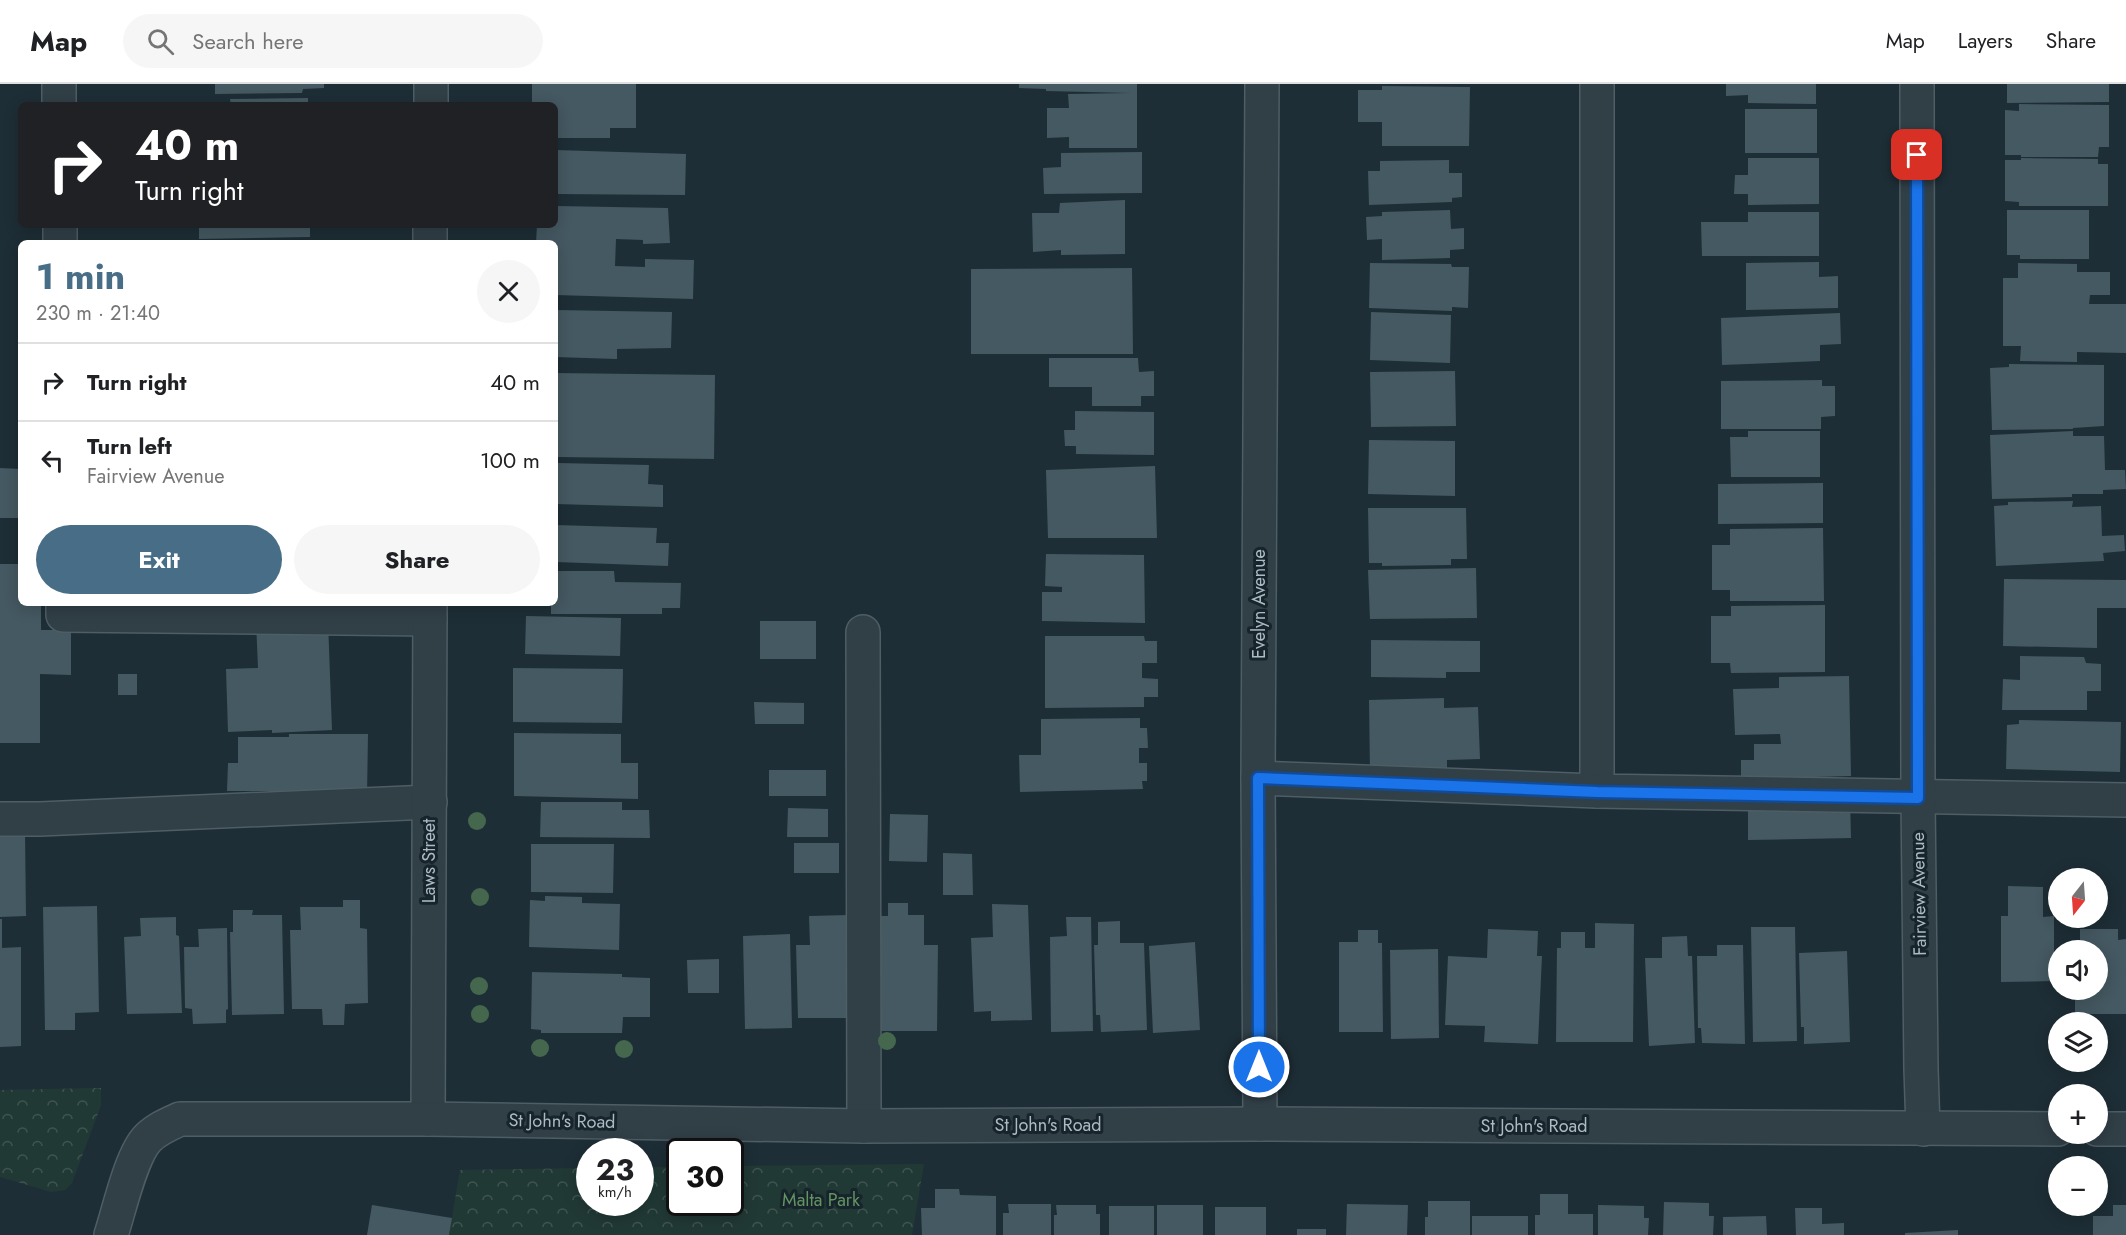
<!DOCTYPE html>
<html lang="en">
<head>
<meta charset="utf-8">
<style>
  body { margin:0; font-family:Jost,sans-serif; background:#f6f6f6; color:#202124; height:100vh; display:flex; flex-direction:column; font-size:22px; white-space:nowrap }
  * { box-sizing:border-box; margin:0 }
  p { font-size:20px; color:#757577 }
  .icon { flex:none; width:33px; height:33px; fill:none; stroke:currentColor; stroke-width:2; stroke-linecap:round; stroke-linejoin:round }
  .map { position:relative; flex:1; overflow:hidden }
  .side { position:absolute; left:18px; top:156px; width:540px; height:366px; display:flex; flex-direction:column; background:#fff; border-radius:9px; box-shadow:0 3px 15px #0003 }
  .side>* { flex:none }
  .hud { position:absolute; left:18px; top:18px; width:540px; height:126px; border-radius:9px; box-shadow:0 3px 15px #0003; background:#202124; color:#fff; overflow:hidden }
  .needle { width:39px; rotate:197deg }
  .controls { position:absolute; left:2048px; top:784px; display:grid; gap:12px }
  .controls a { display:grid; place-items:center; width:60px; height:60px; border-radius:50%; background:#fff; box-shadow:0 3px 15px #0003; font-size:30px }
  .speed { position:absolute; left:576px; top:1054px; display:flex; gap:12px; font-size:30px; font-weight:700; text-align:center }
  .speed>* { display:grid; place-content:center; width:78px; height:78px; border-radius:50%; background:#fff; box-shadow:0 3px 15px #0003; line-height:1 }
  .speed small { font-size:15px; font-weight:400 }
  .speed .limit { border:3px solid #111; border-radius:9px; background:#fff; color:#111 }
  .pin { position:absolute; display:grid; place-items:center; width:51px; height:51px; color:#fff; margin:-26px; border-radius:12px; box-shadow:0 3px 9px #0006 }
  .me { position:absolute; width:66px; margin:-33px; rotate:0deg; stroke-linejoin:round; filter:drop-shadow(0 0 4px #0008) }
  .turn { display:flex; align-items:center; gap:21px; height:126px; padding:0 18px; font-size:27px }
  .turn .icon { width:78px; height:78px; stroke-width:2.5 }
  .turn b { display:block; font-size:42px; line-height:51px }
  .round { display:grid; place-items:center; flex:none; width:63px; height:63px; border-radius:32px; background:#f6f6f6 }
  .head { display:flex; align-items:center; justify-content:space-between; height:102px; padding:0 18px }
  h1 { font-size:36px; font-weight:700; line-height:45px; color:#476e86 }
  .button { display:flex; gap:12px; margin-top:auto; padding:12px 18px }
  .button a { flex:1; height:69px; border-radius:36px; background:#476e86; color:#fff; font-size:24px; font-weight:700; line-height:69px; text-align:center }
  .button a+a { background:#f6f6f6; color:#202124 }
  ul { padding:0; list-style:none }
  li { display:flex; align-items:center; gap:18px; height:78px; padding:0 18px; border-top:2px solid #e0e0e0 }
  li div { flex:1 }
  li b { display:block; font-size:22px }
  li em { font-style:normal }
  header { display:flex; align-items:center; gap:36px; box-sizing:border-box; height:84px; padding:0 30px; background:#fff; border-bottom:2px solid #e0e0e0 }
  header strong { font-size:28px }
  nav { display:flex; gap:33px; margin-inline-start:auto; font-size:21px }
  .search { width:420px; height:54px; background:#f6f6f6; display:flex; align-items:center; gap:15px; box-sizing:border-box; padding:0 21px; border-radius:33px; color:#757577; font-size:22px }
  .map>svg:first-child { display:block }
  .park { fill:url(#park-crowns) }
  .building { fill:#455962 }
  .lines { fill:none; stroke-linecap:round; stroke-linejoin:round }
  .minor-casing { stroke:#4f5d65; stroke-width:36 }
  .minor { stroke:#313f47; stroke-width:33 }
  .tree { fill:#44674e }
  .route-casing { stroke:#114b97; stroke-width:15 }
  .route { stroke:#1a73e8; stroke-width:10 }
  .labels { text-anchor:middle; stroke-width:6; stroke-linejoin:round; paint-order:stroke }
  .street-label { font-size:18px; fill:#abbbc4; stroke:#17242b }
  .park-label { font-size:18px; fill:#639562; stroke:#17242b }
</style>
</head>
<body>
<header>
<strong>Map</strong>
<div class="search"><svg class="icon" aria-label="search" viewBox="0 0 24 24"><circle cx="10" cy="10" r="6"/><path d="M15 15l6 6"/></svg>Search here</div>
<nav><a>Map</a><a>Layers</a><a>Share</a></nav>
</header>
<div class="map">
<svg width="2126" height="1151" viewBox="0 0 2126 1151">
  <defs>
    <pattern id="park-crowns" width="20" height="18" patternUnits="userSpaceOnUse" patternTransform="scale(1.5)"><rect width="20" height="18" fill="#213935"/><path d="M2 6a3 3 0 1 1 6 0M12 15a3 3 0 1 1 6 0" fill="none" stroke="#3f5451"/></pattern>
  </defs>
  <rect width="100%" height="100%" fill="#1e2e36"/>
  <!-- park -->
  <g class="park">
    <path d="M101,1004v17l-29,78 -7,7 -14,2 -51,-15v-87z"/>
    <path d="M924,1080l-12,71h-463l11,-65 129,-2 1,35h50l1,-36h38l1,36h50l1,-37z"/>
  </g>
  <!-- building -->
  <g class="building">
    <path d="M215,0h109v4l-21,1 -1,4 -87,1z"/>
    <path d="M532,0h104v44h-26v10h-55v-33h-23z"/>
    <path d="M1019,0h118v64h-68v-11l-22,1v-30h22l-1,-14 62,-1 -84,-2v-2l-27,-1z"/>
    <path d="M1726,0h90v20l-68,-1v-8l-22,1z"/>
    <path d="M2007,0h102v18l-102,1z"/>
    <path d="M1382,2l88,1 -1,59h-87v-24h-24v-32h24z"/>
    <path d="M308,14v7h-77l-1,-6z"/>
    <path d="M2019,20l90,1v42h-10l-1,10h-77v-2h-16v-45l14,1z"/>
    <rect x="1745" y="25" width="72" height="44"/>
    <path d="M555,66l131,4 -1,41 -130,-1z"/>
    <path d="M1142,68v41l-98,1 -1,-26 18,-1v-14z"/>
    <path d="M1748,74h71v46l-71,1v-11h-14l1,-19h13z"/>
    <path d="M2021,74l77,1v5h10v42h-89v-4l-14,-1v-41h16z"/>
    <path d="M1449,76v13h13v24l-10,1v4l-83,3 -1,-34h12v-10z"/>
    <path d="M1125,116v54l-64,1v-5l-28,2 -1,-39h27l1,-10z"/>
    <path d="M556,122l112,2 2,35 -27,1v-4l-27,-1 -1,27 30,1v-8l49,1 -1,39 -138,-4v-52h-19l1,-18h18z"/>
    <path d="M1450,126l1,19 13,-1v21l-14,1v8l-68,2v-21l-15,1 -1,-23 16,-1v-4z"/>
    <path d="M2007,126h82v49h-69v-4h-13z"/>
    <path d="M1748,128h71v44h-117l-1,-34h47z"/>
    <path d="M199,141h111v12l-111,2z"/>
    <path d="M1819,178v15l19,-1v32l-92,2v-47z"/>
    <path d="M1370,179l81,1 1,3h17l-1,41 -16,-1v4l-83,-3z"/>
    <path d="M2018,179l59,1v8h33v23h-20l-1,9h37v49l-49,-1v10l-57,-1 1,-15h-18v-68h15z"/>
    <path d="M1132,184l1,86h-162v-85z"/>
    <path d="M555,226l117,2 -1,36 -54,1v10l-62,-2z"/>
    <path d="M1371,228l80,3 -1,48 -80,-3z"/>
    <path d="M1840,229l1,31 -21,1v16l-98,4 -1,-47z"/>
    <path d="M1049,274h89l1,14 15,-1v25h-13v10h-49v-19h-43z"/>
    <path d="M2009,280l95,1v61l-31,2v1l-81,1 -2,-62 19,-1z"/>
    <path d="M1455,287l1,55 -85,1 -1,-55z"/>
    <path d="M555,289l160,2 -1,84 -156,-2z"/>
    <path d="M1822,296v6h13v30l-14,1v12h-100v-48z"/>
    <path d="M1075,327l79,1v43l-78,-1v-8h-11l-1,-16h11z"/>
    <path d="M1748,347h72v46h-89l-1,-40h18z"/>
    <path d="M2073,347v5h31l1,34h20l1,19 -23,1v4h-31v3l-80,2 -2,-64z"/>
    <path d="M1369,356l86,1v55l-87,-2z"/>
    <path d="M558,379l91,2 -1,19 15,1v22l-108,-3v-24l2,1z"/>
    <path d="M1155,382l2,72h-109l-2,-68z"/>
    <path d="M0,384l21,1v49h-21z"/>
    <path d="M1823,399v40l-105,1v-40z"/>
    <path d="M2073,417l-1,6 29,-1 1,30 22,-1 1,16 -22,2 1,8 -108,5 -2,-60 14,-1v-3z"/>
    <path d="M1368,424h98l1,51h-16v6l-69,1v-3h-13z"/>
    <path d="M555,441l102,3 -1,15h13l-1,23 -113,-4z"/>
    <path d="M1823,444l1,73h-94v-11h-18v-45h18v-16z"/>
    <path d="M1046,470l98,1 1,68 -103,-2v-29h20v-5l-17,-1z"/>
    <path d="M0,480h21v39h20v27h30v45l-31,-1v69h-40z"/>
    <path d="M1476,484l1,50 -107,1 -2,-49z"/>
    <path d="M558,487h56l1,11 66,1 -1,25h-18v6h-111v-11h4v-3h3z"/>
    <path d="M2004,495l122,1v28h-29v40l-94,-2z"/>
    <path d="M1825,521v67l-94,1 -1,-10h-19v-47h20v-10z"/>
    <path d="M526,532l95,2 -1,38 -95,-2z"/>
    <path d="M256,537h72l4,109 -60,3v-3l-44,2 -2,-63 32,-1z"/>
    <rect x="760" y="537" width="56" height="38"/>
    <path d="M1045,552h99l1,5h12v22h-15v15l16,1v18h-14v10l-99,1z"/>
    <path d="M1371,556l109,1v31h-34v6l-75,-1z"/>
    <path d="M2020,572l64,1 2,6 15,1v27h-14v19h-85l1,-31 17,1z"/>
    <path d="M513,584l110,1 -1,54 -109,-1z"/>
    <rect x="118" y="590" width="19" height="21"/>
    <path d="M1849,592l2,100 -110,3v-19h13v-16h27l-1,-10 -45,1 -2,-46 46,-1v-11z"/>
    <path d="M1444,614v10l34,-1 2,52 -33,1v13h-77l-1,-73z"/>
    <path d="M754,618l50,1v21h-49z"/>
    <path d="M1140,634v10h7l1,20h-9v15h8v18h-5l1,8 -123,3 -1,-37h22v-36z"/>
    <path d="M2019,636l102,2 -1,50 -114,-3 1,-44 12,-1z"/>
    <path d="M514,649l107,1v29h17v36l-124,-3z"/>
    <path d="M289,650h79l-1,63h-79v-6h-61l1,-28h10v-26h51z"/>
    <rect x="769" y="686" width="57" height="26"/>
    <path d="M1850,715l1,39 -103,2v-38z"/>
    <path d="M541,718h81v8h27l1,28 -110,-1z"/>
    <path d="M788,724l40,1v28h-41z"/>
    <path d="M890,730l38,1 -1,47 -38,-1z"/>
    <path d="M0,749h25l1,83 -26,1z"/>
    <rect x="794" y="759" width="45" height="30"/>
    <path d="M531,760h83l-1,49 -82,-1z"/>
    <path d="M943,769l29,1 1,41h-30z"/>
    <path d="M2008,802l35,1v30l11,-1v65l-53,1v-66h7z"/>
    <path d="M545,812l37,1v6l38,1 -1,46 -90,-3 1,-47 15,1z"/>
    <path d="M343,816h17v28l7,1 1,74 -23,1 -1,21h-21l-1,-16h-30l-2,-79h11l-1,-23h43z"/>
    <path d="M888,819h20v12h16v30h14l-1,86h-58l2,-115h7z"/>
    <path d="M992,820l36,1 4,115 -41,1v-10l-17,1 -3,-74 22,-1z"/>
    <path d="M97,822l2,106 -24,1v17h-30l-2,-123z"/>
    <path d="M233,826h20l-1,5h30l2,99 -52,1 -2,-83h3z"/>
    <path d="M849,831l3,103h-54l-2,-73h14l-1,-29z"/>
    <path d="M176,833v18l3,1 3,77 -55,1 -3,-77 17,-1 -1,-18z"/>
    <path d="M1066,833h25l2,114 -42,1 -1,-95 17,-1z"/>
    <path d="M0,835h2v29l19,-1v99l-21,1z"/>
    <path d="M1120,837v22h24l3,87 -46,2 -1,-17h-4l-2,-70h4v-23z"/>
    <path d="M1595,839l39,1 -1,118h-77l1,-94h4v-16h24v16h10z"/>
    <path d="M1751,843h44l2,114 -44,1z"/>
    <path d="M227,844l1,81 -2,1v13l-33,1 -1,-15 -7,-1 -1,-61h15l-1,-18z"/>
    <path d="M1488,845l50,2 -1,25h5l-4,88 -54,-2 1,-16 -40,-1 3,-69 39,2z"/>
    <path d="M2080,845h38v11l8,-1v75h-51v-24h22v-39h-22v-10h5z"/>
    <path d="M1358,846h20v13h4l1,89h-44v-90h19z"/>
    <path d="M790,850l2,94 -47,1 -2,-93z"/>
    <path d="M1687,852l1,20h4l3,87 -46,3 -4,-88h17v-21z"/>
    <path d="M1195,858l5,88 -47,3 -4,-87z"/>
    <path d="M1717,861h26l2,99 -43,-1 -1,-15h-3l-1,-72h20z"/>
    <path d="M1438,865l1,89 -48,1 -1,-89z"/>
    <path d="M1847,867l3,91 -46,2v-17h-3l-2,-74z"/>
    <path d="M719,875v34h-31l-1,-33z"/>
    <path d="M532,888l90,2v3l28,1v39h-27l-1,16h-81v-3l-10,-1z"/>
    <path d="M935,1105h24l1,6 36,1v39h-74l-1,-27h14z"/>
    <path d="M1540,1110h28v20h25v21h-58v-20h5z"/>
    <path d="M1428,1117h42v34h-45v-18h3z"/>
    <path d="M1664,1118l45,1v13h5l-1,19h-50z"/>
    <path d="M1008,1120h43v31h-48v-22h6z"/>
    <path d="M1347,1120l61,1 -1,30h-61z"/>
    <path d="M372,1121l80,13 -3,17h-82z"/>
    <path d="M1056,1121h40v9h4v21h-46v-20h3z"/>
    <rect x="1157" y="1121" width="46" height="30"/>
    <path d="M1598,1121l46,1v12h5l-1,17h-50z"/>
    <path d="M2113,1121h13v30h-33v-19h20z"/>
    <rect x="1109" y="1122" width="45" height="29"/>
    <rect x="1215" y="1123" width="51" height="28"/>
    <path d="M1795,1124h27v16l22,-1v12h-48z"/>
    <rect x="1472" y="1132" width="56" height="19"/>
    <path d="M1766,1132l1,19h-44v-18z"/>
    <rect x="1297" y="1145" width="29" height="6"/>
    <path d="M1958,1146v5h-53v-2z"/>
  </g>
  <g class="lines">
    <!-- minor casing -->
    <g class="minor-casing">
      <g id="minor">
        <path d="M59,0v21"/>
        <path d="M1597,0v707l529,9"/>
        <path d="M1917,0l1,714 3,271 2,60"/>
        <path d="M431,21v-21"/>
        <path d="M60,141v18"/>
        <path d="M430,159v-18"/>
        <path d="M63,519v12l367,4"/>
        <path d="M863,548l1,494"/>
        <path d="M1258,694l339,13"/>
        <path d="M0,735h40l390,-17"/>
        <path d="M428,1035l2,-516"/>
        <path d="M1260,1040l-2,-346 4,-694"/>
        <path d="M2097,1045h29"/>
        <path d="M111,1151c8,-24 20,-80 37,-97 9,-9 21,-14 32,-19h248l436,7 396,-2 798,5"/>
      </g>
    </g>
    <!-- minor -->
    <use href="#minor" class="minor"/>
  </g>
  <!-- trees -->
  <g class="tree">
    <circle cx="477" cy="737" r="9"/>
    <circle cx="480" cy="813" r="9"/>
    <circle cx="479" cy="902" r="9"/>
    <circle cx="480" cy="930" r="9"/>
    <circle cx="887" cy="957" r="9"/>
    <circle cx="540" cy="964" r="9"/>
    <circle cx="624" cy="965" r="9"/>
  </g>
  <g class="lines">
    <!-- route casing -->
    <g class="route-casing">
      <path id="route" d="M1259,983l-1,-289 339,14 321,6 -1,-643"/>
    </g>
    <!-- route -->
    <use href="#route" class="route"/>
  </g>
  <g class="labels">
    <!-- street labels -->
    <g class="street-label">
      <text transform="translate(1259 520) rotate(-90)" y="6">Evelyn Avenue</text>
      <text transform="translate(429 777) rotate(-90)" y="6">Laws Street</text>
      <text transform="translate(1919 810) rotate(-91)" y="6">Fairview Avenue</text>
      <text transform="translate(562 1037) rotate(1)" y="6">St John's Road</text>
      <text x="1048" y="1047">St John's Road</text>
      <text x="1534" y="1048">St John's Road</text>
    </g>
    <!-- park labels -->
    <g class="park-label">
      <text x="821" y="1122">Malta Park</text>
    </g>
  </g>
</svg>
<div class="controls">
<a><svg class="needle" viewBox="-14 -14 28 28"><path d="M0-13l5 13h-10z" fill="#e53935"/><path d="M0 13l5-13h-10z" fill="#757577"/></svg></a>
<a><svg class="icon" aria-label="sound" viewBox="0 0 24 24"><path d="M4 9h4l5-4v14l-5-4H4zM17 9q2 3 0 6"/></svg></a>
<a><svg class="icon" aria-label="layers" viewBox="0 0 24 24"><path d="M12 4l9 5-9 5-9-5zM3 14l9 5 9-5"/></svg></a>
<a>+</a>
<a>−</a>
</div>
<div class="speed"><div>23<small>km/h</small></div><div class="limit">30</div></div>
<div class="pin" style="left:1917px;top:71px;background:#d93025"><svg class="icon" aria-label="arrive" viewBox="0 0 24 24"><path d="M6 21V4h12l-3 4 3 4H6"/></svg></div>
<svg class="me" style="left:1259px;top:983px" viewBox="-20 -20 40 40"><circle r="17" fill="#1a73e8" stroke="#fff" stroke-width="3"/><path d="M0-11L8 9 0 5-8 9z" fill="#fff"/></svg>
<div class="hud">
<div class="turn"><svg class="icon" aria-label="right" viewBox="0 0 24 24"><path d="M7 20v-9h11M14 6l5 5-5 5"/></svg><div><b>40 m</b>Turn right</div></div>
</div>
<section class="side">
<div class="head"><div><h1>1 min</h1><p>230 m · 21:40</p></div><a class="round"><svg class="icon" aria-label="close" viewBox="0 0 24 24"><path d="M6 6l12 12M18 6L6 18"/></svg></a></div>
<ul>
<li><svg class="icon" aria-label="right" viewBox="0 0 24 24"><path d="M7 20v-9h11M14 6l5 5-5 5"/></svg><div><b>Turn right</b></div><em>40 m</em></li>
<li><svg class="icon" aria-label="left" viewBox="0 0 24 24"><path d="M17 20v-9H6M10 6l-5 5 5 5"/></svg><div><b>Turn left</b><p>Fairview Avenue</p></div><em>100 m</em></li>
</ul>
<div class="button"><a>Exit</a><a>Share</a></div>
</section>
</div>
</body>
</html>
